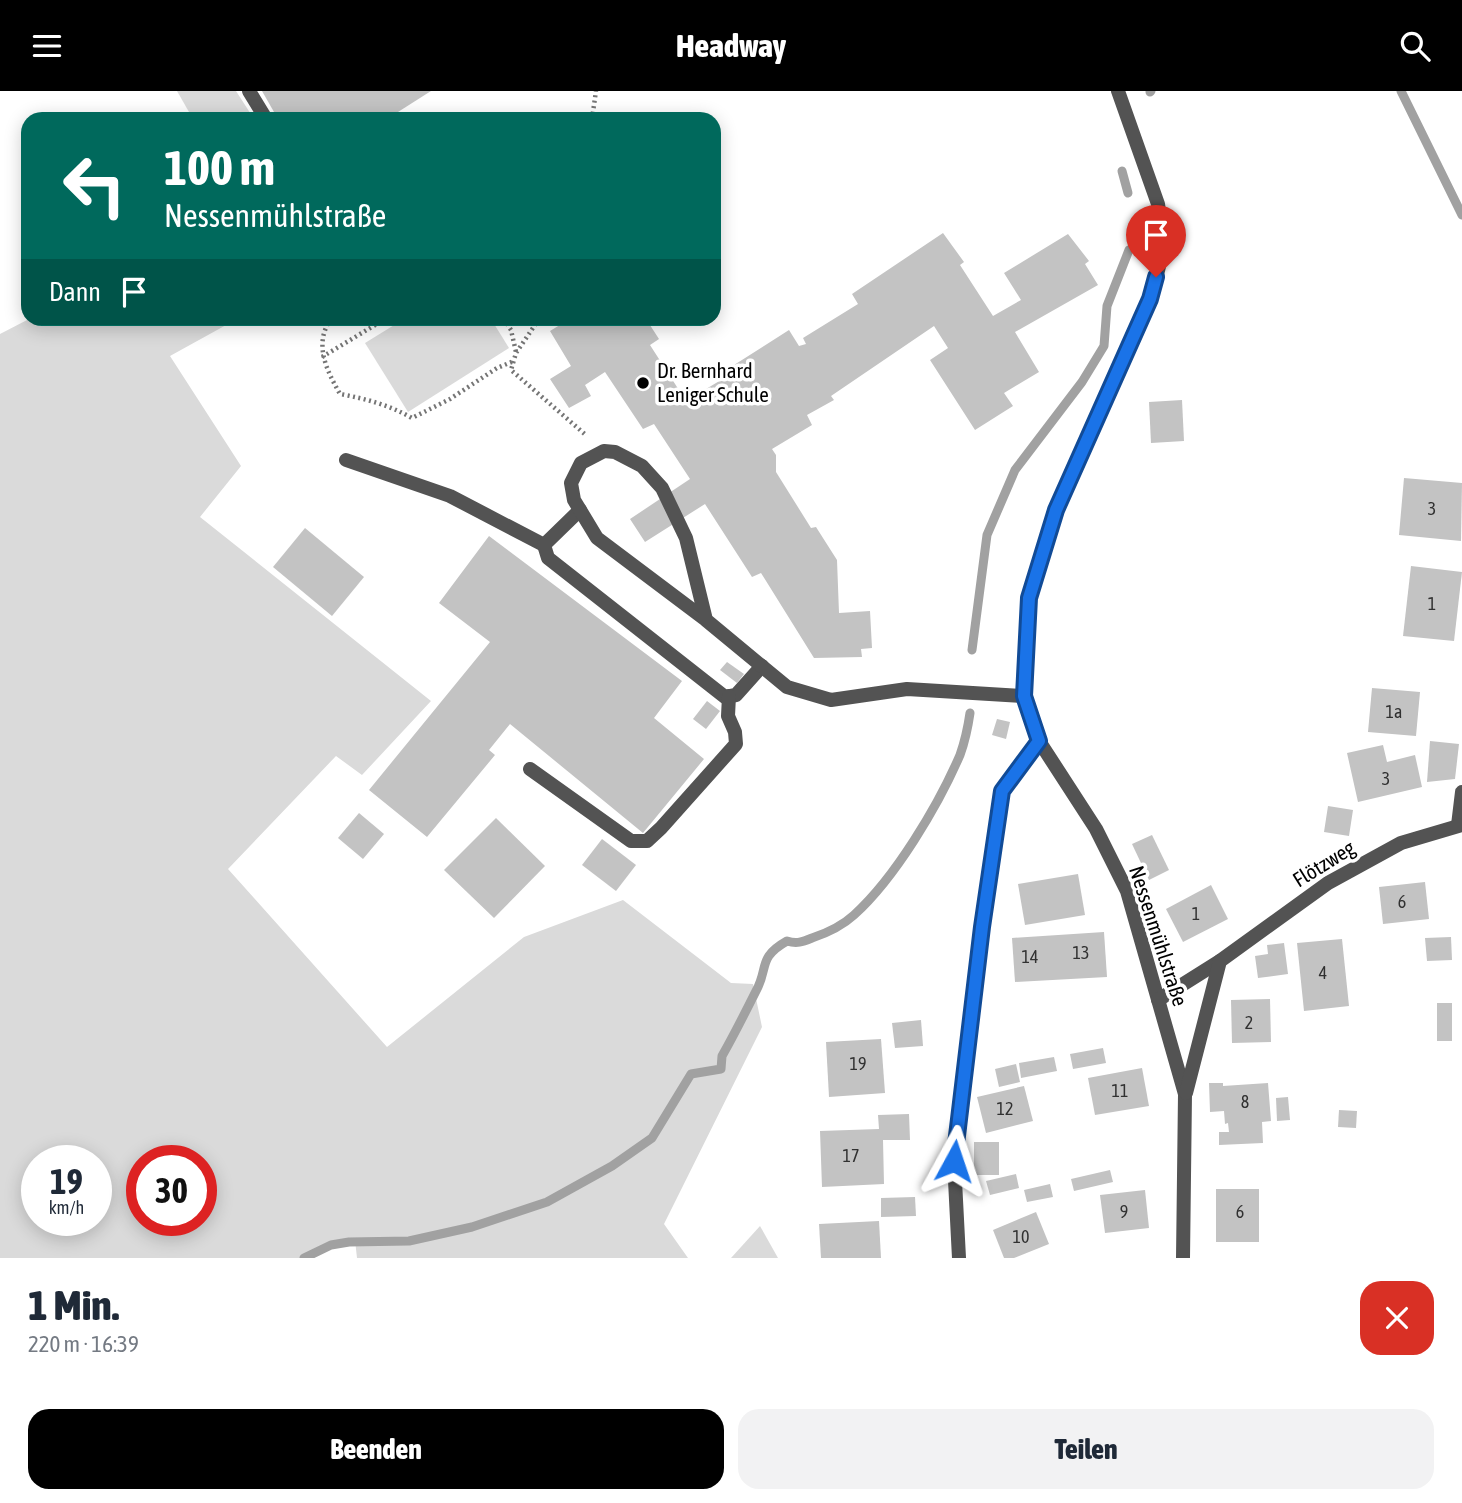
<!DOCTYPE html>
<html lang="de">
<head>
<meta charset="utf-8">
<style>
  body { margin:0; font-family:"Asap Condensed",sans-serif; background:#f2f2f3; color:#1f2937; height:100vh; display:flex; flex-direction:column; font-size:26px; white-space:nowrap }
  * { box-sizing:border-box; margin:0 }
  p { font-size:23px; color:#747a83 }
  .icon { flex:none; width:38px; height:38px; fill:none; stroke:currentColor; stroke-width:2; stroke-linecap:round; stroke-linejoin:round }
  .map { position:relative; height:1167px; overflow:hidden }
  .panel { display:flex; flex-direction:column; background:#fff; flex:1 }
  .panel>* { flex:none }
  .banner { position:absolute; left:21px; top:21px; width:700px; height:214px; border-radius:21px; box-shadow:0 4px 18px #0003; background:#00695c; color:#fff; overflow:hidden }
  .speed { position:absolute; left:21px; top:1054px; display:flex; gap:14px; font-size:35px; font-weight:700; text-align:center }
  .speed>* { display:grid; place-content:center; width:91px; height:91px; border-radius:50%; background:#fff; box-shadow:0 4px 18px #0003; line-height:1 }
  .speed small { font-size:18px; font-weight:400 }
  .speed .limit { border:10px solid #d22; background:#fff; color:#111 }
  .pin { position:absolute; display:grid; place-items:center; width:60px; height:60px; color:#fff; margin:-72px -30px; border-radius:50% 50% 50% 0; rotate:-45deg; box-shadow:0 0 7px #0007 }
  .pin .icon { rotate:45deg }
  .me { position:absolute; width:77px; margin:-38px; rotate:5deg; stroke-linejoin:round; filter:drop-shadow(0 0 5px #0008) }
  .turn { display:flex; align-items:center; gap:24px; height:147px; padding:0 28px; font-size:32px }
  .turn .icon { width:91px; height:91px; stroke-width:2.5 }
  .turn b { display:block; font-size:49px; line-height:60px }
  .then { display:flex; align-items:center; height:66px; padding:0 28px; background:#0003; gap:14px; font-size:26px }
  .round { display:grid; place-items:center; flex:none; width:74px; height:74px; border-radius:21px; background:#f2f2f3 }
  .head { display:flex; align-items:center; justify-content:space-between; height:119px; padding:0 28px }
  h1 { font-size:42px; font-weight:800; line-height:52px }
  .cta { display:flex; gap:14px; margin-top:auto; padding:14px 28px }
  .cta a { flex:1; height:80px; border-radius:21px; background:#000; color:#fff; font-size:28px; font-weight:800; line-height:80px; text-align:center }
  .cta a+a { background:#f2f2f3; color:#1f2937 }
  header { display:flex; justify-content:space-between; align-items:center; height:91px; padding:0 28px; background:#000; color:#fff; font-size:32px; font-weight:800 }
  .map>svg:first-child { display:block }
  .green { fill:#dadada; fill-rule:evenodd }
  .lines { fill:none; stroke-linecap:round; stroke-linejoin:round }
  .stream { stroke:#a1a1a1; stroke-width:9 }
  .building { fill:#c3c3c3 }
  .path { stroke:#757575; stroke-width:4.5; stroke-dasharray:2 3.5; stroke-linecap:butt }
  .service { stroke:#535353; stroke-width:14 }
  .minor { stroke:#535353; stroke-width:14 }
  .route-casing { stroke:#114b97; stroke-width:18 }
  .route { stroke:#1a73e8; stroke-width:12 }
  .poi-dot { fill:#000; stroke:#fff; stroke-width:2.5 }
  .labels { text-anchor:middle; stroke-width:7; stroke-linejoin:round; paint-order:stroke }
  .number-label { font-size:18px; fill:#313131 }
  .poi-label { font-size:21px; fill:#000; stroke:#fff; text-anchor:start }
  .street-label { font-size:21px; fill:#000; stroke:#fff }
</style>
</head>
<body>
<header><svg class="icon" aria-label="menu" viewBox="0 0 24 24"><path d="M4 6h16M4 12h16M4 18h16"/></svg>Headway<svg class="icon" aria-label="search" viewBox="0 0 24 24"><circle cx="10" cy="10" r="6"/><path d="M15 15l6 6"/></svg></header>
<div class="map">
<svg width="1462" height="1167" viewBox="0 0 1462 1167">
  <rect width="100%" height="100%" fill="#fff"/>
  <!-- green -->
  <g class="green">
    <path d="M177,0h59l18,28h-61z"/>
    <path d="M29,228h208l-67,37 71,110 -41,51 231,184 -69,74 -26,-19 -108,113 159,178 137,-110 99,-37 108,83 22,1 9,43 -98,197 24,34h-331l-2,-18 -28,5 -19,13h-308v-924zM96,1069v60h-59v-60zM201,1069v60h-59v-60z"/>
    <path d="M404,228h87l18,29 -101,64 -43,-69z"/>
    <path d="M760,1135l18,32h-47z"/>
  </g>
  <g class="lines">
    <!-- stream -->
    <g class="stream">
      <path d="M1401,0l61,124"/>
      <path d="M1150,1l1,-1"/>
      <path d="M1122,80l6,22"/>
      <path d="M972,559l15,-115 28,-65 67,-88 22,-36 3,-40 22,-56"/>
      <path d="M304,1167l27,-13 18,-3 60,-1 63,-14 75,-25 65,-36 40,-28 39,-64 30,-5 1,-13c12,-21 23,-43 34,-65 13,-23 1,-33 31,-50 10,3 15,1 25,-3 15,-5 30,-12 42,-23 41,-37 84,-109 106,-160 5,-14 8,-28 10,-42"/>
    </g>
  </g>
  <!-- building -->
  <g class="building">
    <path d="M262,0h169l-44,28h-109z"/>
    <path d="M943,142l21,29 -4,3 33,51 28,-16 -17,-27 64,-39 21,27 -4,3 13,21 -83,47 24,40 -35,21 9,13 -38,24 -45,-70 18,-12 -14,-22 -103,70 3,4 -27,15 5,10 -40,24 4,6v17l35,56 5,-1 21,33 2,53 31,-2 2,37 -11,1 1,8 -48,1 -53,-85 -9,4 -47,-73 -60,38 -15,-23 60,-40 -36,-55 -11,5 -38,-57 -20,13 6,11 -22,12 -19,-29 21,-13 -21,-35 18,-11 -2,-1h80l13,20 -9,6 36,56 40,-24 -3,-5 66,-42 10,16 7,-2 -3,-6 55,-34 -6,-10z"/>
    <path d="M1182,309l2,41 -33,2 -2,-41z"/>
    <path d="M1404,387l58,5 -1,58 -62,-6z"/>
    <path d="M305,437l59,49 -32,39 -59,-49z"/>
    <path d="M489,445l193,145 -28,37 50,41 -61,74 -133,-109 -21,26 6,5 -68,82 -58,-47 121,-148 -51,-39z"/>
    <path d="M1411,475l51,6 -8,69 -51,-5z"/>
    <path d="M727,571l17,12 -7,9 -17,-13z"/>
    <path d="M1372,597l48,4 -4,44 -48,-4z"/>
    <path d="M707,610l13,10 -14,18 -13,-10z"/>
    <path d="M997,628l13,3 -4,17 -14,-4z"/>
    <path d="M1430,650l29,3 -4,35 -28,3z"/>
    <path d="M1383,654l4,17 28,-7 7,32 -64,15 -11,-49z"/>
    <path d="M1328,715l25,4 -4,26 -25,-4z"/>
    <path d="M359,722l25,21 -21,25 -25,-21z"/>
    <path d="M496,727l49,48 -51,52 -50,-48z"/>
    <path d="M1152,744l17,35 -20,10 -17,-36z"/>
    <path d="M602,748l34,26 -20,26 -34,-26z"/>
    <path d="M1078,783l7,41 -60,10 -7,-41z"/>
    <path d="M1425,791l4,37 -46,5 -4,-37z"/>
    <path d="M1211,794l17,34 -45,23 -17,-33z"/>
    <path d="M1104,841l3,45 -92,5 -3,-44z"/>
    <path d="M1451,846l1,23 -25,1 -2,-23z"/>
    <path d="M1342,848l7,67 -45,5 -7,-68z"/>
    <path d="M1284,852l4,31 -30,4 -3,-22 13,-2 -1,-9z"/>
    <path d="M1270,908l1,43 -39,1 -1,-43z"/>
    <rect x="1437" y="912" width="15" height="38"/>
    <path d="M921,929l2,26 -28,2 -3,-25z"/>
    <path d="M881,948l4,54 -56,4 -3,-55z"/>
    <path d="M1103,957l3,15 -33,6 -3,-15z"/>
    <path d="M1054,966l3,14 -36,7 -2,-15z"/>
    <path d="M1016,973l4,18 -21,5 -4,-18z"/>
    <path d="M1142,977l7,38 -54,9 -7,-37z"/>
    <path d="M1209,992h14v3l45,-3 3,38 -9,1 1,21 -44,2v-13h10l-1,-9 -3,1 -1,-13 -14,1z"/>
    <path d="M1024,995l9,35 -47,12 -9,-36z"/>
    <path d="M1288,1006l2,23 -13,1 -1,-23z"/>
    <path d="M1339,1019l18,1 -1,17 -18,-1z"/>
    <path d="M909,1023l1,26h-27l1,44 -62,3 -2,-56 59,-2 -1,-14z"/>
    <rect x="974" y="1051" width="25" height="33"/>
    <path d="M1110,1079l3,12 -39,9 -3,-12z"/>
    <path d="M1016,1083l3,14 -29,7 -4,-14z"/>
    <path d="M1050,1093l3,13 -26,5 -3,-12z"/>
    <rect x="1216" y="1098" width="43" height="53"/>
    <path d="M1145,1099l4,38 -44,5 -5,-38z"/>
    <path d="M915,1106l1,19 -35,1v-19z"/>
    <path d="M1036,1121l13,32 -35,14h-10l-11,-28z"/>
    <path d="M879,1130l2,37h-60l-2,-34z"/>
  </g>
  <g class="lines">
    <!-- path -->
    <g class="path">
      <path d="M592,28l4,-28"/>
      <path d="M331,228c-18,25 -4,52 9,75 27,5 49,11 72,24l38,-19 47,-31 17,-7"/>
      <path d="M504,228l7,11 5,22"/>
      <path d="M539,228l-23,34 -5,17 76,66"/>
      <path d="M322,266l63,-38"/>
    </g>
    <!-- service -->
    <g class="service">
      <path d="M249,0l17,28"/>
      <path d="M346,369l104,36 94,49"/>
      <path d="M580,419l-36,35 4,13 177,139 11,-2 26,-29"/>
      <path d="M706,529l-109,-82 -23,-38 -3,-17 10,-20 23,-12 11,1 27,14 20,22 24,50 20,82 81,67 44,13 76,-11 117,7"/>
      <path d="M530,678l101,72h16l14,-13 75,-84 -1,-12 -7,-16 1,-20"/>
    </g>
    <!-- minor -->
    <g class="minor">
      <path d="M1118,0l40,113 4,27v23l-11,45 -95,211 -27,88 -5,98 15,45 57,88 31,62 58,203 -2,164"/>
      <path d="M1458,734l4,-33"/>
      <path d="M1158,909l62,-39"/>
      <path d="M1186,1002l34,-132 108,-78 73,-40 61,-18"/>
      <path d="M959,1167l-5,-97 31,-259 17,-111 37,-50"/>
    </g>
  </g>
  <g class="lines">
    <!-- route casing -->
    <g class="route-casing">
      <path id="route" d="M954,1070l28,-234 20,-136 37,-50 -15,-45 5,-98 27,-88 94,-211 6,-22"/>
    </g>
    <!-- route -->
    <use href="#route" class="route"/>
  </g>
  <!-- markers -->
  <circle class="poi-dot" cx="643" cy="292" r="7"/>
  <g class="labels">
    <!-- number labels -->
    <g class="number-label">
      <text x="1432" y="424">3</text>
      <text x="1432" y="519">1</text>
      <text x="1394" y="627">1a</text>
      <text x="1386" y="694">3</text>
      <text x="1402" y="817">6</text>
      <text x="1196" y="829">1</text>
      <text x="1081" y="868">13</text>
      <text x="1030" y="872">14</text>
      <text x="1323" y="888">4</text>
      <text x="1249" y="938">2</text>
      <text x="858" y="979">19</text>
      <text x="1120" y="1006">11</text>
      <text x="1245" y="1017">8</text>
      <text x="1005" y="1024">12</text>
      <text x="851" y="1071">17</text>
      <text x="1124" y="1127">9</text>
      <text x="1240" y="1127">6</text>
      <text x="1021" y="1152">10</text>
    </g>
    <!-- poi labels -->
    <g class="poi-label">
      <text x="657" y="287">Dr. Bernhard<tspan x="657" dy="24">Leniger Schule</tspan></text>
    </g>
    <!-- street labels -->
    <g class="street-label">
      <text transform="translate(1324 773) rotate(-32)" y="7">Flötzweg</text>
      <text transform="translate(1158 845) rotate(72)" y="7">Nessenmühlstraße</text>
    </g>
  </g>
</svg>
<div class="speed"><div>19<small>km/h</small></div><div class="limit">30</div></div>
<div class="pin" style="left:1156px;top:186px;background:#d93025"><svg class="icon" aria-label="arrive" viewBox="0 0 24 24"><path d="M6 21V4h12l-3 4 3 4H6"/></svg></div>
<svg class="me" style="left:954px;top:1070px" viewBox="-20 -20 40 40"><path d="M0-17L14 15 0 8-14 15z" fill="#1a73e8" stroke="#fff" stroke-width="4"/></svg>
<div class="banner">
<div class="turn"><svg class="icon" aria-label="left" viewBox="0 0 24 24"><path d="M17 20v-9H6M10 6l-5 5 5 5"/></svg><div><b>100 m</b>Nessenmühlstraße</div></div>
<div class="then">Dann<svg class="icon" aria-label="arrive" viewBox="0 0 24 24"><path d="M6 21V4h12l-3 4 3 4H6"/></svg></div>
</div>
</div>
<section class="panel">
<div class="head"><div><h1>1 Min.</h1><p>220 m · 16:39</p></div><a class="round" style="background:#d93025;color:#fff"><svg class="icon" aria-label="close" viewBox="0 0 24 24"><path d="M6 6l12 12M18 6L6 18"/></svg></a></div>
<div class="cta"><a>Beenden</a><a>Teilen</a></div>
</section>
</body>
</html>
